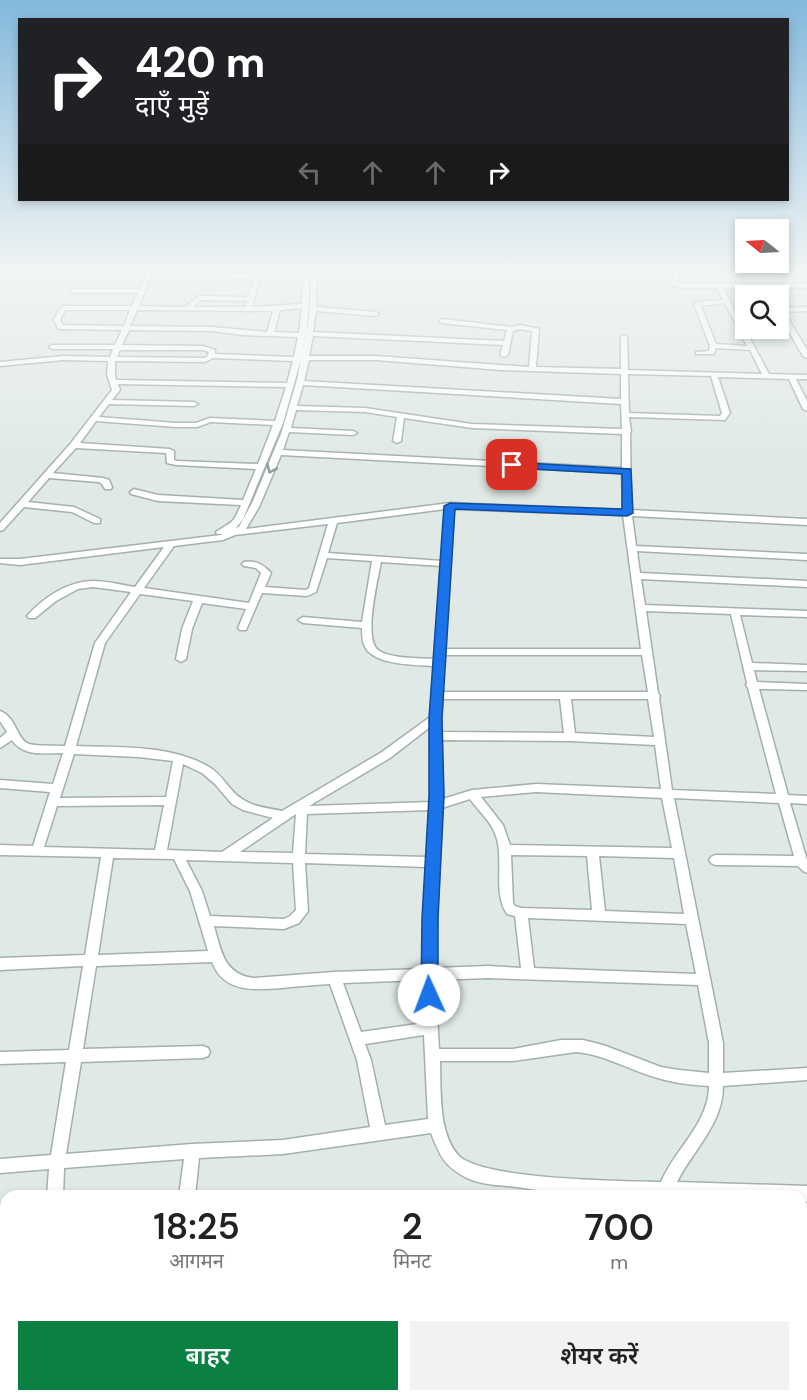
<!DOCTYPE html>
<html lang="hi">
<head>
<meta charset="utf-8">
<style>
  body { margin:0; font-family:"DM Sans","Noto Sans Devanagari",sans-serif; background:#f2f2f2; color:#222; height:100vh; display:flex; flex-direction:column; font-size:22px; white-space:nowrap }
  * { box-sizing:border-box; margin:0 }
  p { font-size:20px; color:#767676 }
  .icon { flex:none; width:33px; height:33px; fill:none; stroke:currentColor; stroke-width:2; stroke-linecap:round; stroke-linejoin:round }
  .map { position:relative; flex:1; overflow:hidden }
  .side { position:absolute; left:0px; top:1190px; width:807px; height:212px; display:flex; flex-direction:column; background:#fff; border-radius:18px 18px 0 0; box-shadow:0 3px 9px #0003 }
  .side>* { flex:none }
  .hud { position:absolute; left:18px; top:18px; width:771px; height:183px; border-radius:0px; box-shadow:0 3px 9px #0003; background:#202124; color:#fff; overflow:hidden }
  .needle { width:39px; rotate:288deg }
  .tools { position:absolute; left:735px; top:219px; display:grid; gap:12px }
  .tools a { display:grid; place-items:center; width:54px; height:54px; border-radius:0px; background:#fff; box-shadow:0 3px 9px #0003; font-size:30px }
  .pin { position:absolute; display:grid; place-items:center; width:51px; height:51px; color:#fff; margin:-26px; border-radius:12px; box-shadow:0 3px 9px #0006 }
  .me { position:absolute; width:66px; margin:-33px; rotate:358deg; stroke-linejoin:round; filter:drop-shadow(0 0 4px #0008) }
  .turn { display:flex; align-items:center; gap:21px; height:126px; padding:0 18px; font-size:27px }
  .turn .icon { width:78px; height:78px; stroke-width:2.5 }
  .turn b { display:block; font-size:42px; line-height:51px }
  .lanes { display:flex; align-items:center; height:57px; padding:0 18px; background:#0003; justify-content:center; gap:30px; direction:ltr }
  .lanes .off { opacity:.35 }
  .eta { display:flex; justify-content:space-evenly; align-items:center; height:102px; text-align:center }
  .eta b { font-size:36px; font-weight:600; line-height:42px }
  .cta { display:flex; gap:12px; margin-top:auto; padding:12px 18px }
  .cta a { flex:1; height:69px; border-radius:0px; background:#0b8043; color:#fff; font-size:24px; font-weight:600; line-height:69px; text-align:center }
  .cta a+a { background:#f2f2f2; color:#222 }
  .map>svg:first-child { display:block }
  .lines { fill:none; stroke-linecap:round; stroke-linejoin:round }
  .minor-casing { stroke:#a4b0ad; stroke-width:3 }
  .minor { fill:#fff; fill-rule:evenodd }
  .oneway { stroke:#919c99 }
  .route { fill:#1a73e8; stroke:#114b97; stroke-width:1.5 }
</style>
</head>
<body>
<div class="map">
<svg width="807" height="1400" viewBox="0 0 807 1400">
  <rect width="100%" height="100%" fill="#e0e9e6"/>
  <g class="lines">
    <!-- minor casing -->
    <g class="minor-casing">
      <g id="minor">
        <path d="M148,270l155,7v-7h6v36l-3,28c5,-21 4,-43 5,-64h6l-1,37 60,5 3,2 -3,2 -60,-5 -3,21 191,9 3,-11 -65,-7 -3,-2 3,-2 71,8 7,-2 19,4 -3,38 85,2v-32l3,-2 3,2 1,33 134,4 -12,-24 -34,-2 -2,6h-18v-2l13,-1 1,-5 -16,-42 3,-2 26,-2 -6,-12h-36l-9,-3 3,-15h6l-4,13 4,1h126v4h-84l46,86 38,1v4h-11l11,22v10l-4,-2 -14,-30 -71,-2 12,36 -5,7 -96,-3 2,15 -1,2 1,76 176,9v6l-175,-9 4,30 171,8v6l-170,-9 3,22 167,8v6l-166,-8 4,26 162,6v6l-67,-2 12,48 55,2v6l-53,-1 3,12 50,2v6l-48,-1 29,106 19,1v8l-17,-1 17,57v13l-4,-2 -5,-5 -83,-1 -4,-2 -2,-3 2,-3 4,-2 79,1 -15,-53 -105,-5 49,245v30l84,-5v12l-84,6c0,38 -30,64 -46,96l130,4v16l-6,-1v-5c-95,0 -191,6 -285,-9 -15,-2 -35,-2 -49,-9 -23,-12 -27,-22 -36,-45l-148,21 -84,4 -4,38h-16l5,-37 -120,9 -1,28h-16l2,-27 -49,4v-14l51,-4 15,-93 -66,2v-12l69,-2 14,-84 -83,4v-12l85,-3 16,-98 -101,-2v-10l33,1 17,-54 -50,-4v-8l53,4 10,-31c-19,0 -40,4 -51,-13l-12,8v-10l7,-6 -7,-11v-10c16,6 16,26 27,32 7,4 29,2 38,3l30,-103 36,-51 -38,-5 -15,2 -22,12 -21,17h-6l-2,-2c16,-18 41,-35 66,-35 14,0 28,4 42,6l29,-40 -144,18 -20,-2v-4h20l201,-24 1,-1h-5l-1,-2c16,-11 16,-6 25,-27l-83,-4 -27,-7 -1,-2 4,-3 24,6 85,5 13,-31 -80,-4 -9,-2 -1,-10 -90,-5 -23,25 50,5 6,2 3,7 -1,2h-6l-3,-5 -3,-2 -50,-4 -21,24 46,5 26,12v4h-6l-22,-11 -48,-5 -21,23 -3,1v-8l71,-80 41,-53 -5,-15 1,-14 -45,-1 -63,6v-4l63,-6 47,1 3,-8h-61l-3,-2 3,-2h63l7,-15 -62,-1 -2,-1 -4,-8 6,-12 3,-2h69l6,-13h-65l-3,-2 3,-2h67zM152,274l102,5 -6,18 -49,-1 -14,11 -46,-1zM260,279l43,2 -1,23 -50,3zM201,300l46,1 -1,6h-53zM725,303l22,43 -31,-2 -15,-38zM302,308l-3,25 -25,-1 6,-22zM65,310h65l-6,16 -61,-1 -3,-5zM137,310l136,1 -6,21 -55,-5 -82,-1zM520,329l12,2 -3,36 -153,-11h-67l4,-20 190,9 -3,10 4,2 4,-2 5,-24zM129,330l83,1 31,4 55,2 -4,20 -79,-3v-4l-12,-4 -81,-1zM306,334v1l-5,22zM120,350h83l6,2 -2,5 -3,1 -87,-1zM213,358l80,3 -6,22 -171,-3 -1,-5v-14l90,1zM301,359l-4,21 -16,54 -28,67 -14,26 -3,1 7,-9 40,-96zM309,360h67l125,10 120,4v25l-317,-18zM628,374l83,2 11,37 -2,3 -91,-3zM118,384l168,3 -11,34 -65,-3 -14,5h-20l-77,-6 10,-13 85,2 4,-2 -4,-2 -82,-2 8,-10zM303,385l318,19 1,25 -150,-5 -107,-16 -68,-2zM296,410l69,2 32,5 -4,24 4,2 4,-2 3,-23 68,10 150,6v34l-339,-18 6,-18 64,3 4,-2 -4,-2 -62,-3zM96,421l80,6h21l14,-5 62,3 -15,39 -81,-3 -3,-1v-9l-4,-2 -90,-6zM281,455l341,18 1,37 -173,-7 -204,26 13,-22zM445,509l-3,52 -114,-8 9,-30zM454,509l169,6 18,134h-196zM328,524l-19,64 -3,2 -41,-3 6,-14c-8,-9 -16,-13 -27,-11l-2,2 2,2 12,2 5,5 -12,30 -105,-15 30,-42 49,-6 12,-5zM327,558l45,3 -10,61 -59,-5 -5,3 5,3 59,5c0,6 0,13 3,19 9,18 51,18 69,19l-4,51 -48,35 -100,59c-13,-3 -29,-4 -40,-12 -13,-8 -19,-24 -33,-32 -39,-23 -90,-19 -133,-21l29,-103 35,-49 53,7 -11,28 -6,30 5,3 5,-3 6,-30 10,-26 44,6 -8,19 2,2h6l16,-37 45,3 9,-4zM381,562l60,4 -7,93c-15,-1 -44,0 -56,-9 -15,-12 0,-71 3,-88zM646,611l85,3 16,69 -1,2 2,3 28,106 -104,-4 -13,-92 1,-2 -2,-3zM444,655h198l6,37h-206zM442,699h118l4,34 -123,-1zM571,699h77l6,38 -79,-4zM430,727l1,75 -122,4 81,-48zM441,740l129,1 85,4 6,44 -125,-5 -64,6 -29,9zM74,754l65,3 34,4 -7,36 -106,1zM183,764l19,9 13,11 17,20 11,6 30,8 -51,34 -55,-2zM536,792l126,6 10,50 -162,-3 -7,-20 -22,-28zM470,799c7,10 18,20 23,30 14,26 -2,61 14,85l8,2 6,52 -33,-2 -53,2 7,-160zM164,805l-9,45 -111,-3 13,-41zM430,810l-2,47 -123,-3 2,-40zM296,814l-3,39 -53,-1zM511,855l76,1 5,54 -71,-2 -6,-2 -2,-3zM599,856l75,2 10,56 -79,-3zM113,858l61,1 16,32 18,60 -110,4zM186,860l107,3 3,47 -6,6 -6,3 -74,-3 -8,-25zM305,863l122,4 -5,102 -88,3 -81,6c-29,-4 -32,-27 -39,-52l70,3 15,-6 9,-12zM528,918l158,6 10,50 -162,-6zM212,962c12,31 42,28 70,26 16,-2 32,-3 48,-4l27,76 13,67 -87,13 -91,4 -126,10 15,-92 122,-4 5,-2 2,-4 -2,-4 -5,-2 -120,3 13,-83zM488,978l210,7 11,58v30l-30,-3 -18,-3 -58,-22 -20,-5h-22l-48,9h-74l-4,-69zM422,980l2,43 -63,9 -18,-49zM424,1035l4,84 -43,6 -14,-65 -6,-16zM576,1052c25,2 48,15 72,23 20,7 40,10 61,11 0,37 -34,63 -48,96 -38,-1 -180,-2 -203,-27 -20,-22 -17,-66 -18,-94h73z"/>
        <path d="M778,305l4,3 25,-1v4l-23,1 23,38v8l-4,-2 -25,-43z"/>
        <path d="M0,1293l6,1v14l-6,1z"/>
        <rect x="801" y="1330" width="6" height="16"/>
        <path d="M34,1395h18l-1,5h-18z"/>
        <path d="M152,1395h18l-1,5h-18z"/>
        <path d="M568,1395h18l1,5h-18z"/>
        <path d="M774,1395h18l-1,5h-18z"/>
      </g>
    </g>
    <!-- minor -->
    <use href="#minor" class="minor"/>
  </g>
  <!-- one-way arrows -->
  <defs><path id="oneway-chevron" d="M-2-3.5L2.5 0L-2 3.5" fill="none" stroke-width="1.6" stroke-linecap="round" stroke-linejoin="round" transform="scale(1.5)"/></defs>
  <use class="oneway" href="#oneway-chevron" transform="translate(271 469) rotate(114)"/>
  <!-- sky -->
  <linearGradient id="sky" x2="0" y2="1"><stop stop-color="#83b8dc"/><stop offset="0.58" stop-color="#f1f5f4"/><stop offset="1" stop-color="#f1f5f4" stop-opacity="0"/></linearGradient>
  <rect width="807" height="466" fill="url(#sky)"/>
  <!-- route -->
  <path class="route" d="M508,462l123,7 2,44 -6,3 -172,-7 -13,209 2,78 -6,122v77l-3,5 -6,3 -6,-3 -2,-5 1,-77 7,-122v-78l15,-212 6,-3 172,6v-35l-110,-6 -6,-3z"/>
</svg>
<div class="tools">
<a><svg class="needle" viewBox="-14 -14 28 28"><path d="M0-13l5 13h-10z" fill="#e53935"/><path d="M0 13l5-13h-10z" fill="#767676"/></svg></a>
<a><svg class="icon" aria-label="search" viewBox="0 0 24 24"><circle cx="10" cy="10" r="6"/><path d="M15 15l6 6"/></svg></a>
</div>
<div class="pin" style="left:512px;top:465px;background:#d93025"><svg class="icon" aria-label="arrive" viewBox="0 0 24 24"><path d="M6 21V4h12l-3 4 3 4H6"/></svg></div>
<svg class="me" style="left:429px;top:995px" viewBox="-20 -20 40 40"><circle r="19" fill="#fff"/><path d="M0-13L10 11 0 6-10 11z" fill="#1a73e8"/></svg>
<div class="hud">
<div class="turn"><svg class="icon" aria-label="right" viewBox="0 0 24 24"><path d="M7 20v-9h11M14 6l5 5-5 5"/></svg><div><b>420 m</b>दाएँ मुड़ें</div></div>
<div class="lanes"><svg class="icon off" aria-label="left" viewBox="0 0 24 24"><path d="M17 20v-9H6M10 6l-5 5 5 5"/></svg><svg class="icon off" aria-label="ahead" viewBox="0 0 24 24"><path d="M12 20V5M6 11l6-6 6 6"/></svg><svg class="icon off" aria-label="ahead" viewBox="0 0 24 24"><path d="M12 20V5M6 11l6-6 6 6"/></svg><svg class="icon" aria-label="right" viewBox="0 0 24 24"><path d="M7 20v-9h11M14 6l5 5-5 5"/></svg></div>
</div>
<section class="side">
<div class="eta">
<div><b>18:25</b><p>आगमन</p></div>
<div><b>2</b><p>मिनट</p></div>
<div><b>700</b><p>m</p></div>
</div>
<div class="cta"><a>बाहर</a><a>शेयर करें</a></div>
</section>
</div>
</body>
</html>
